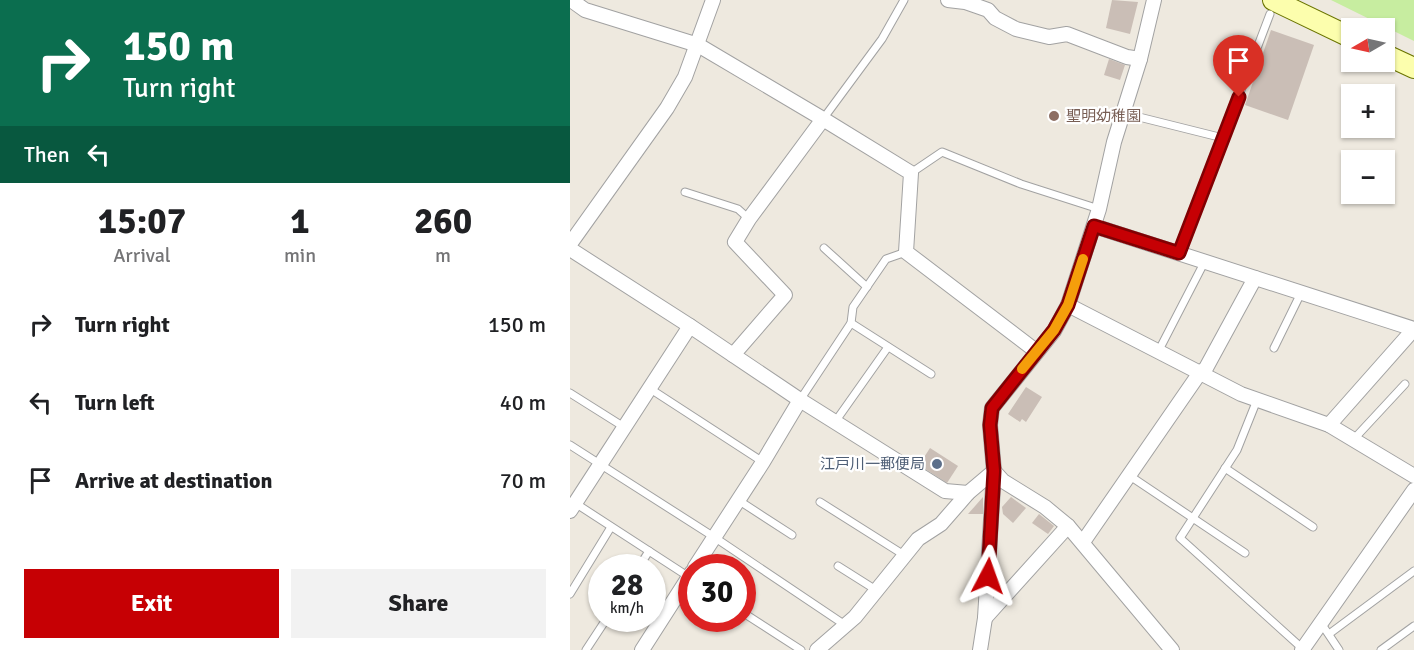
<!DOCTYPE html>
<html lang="en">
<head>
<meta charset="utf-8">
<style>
  body { margin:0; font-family:Signika,"Noto Sans JP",sans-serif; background:#f2f2f2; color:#202124; height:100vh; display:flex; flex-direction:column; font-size:22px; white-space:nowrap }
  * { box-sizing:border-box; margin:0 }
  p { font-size:20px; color:#757577 }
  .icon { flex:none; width:33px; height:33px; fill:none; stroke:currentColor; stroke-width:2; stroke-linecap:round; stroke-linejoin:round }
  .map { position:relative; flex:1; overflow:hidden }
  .panel { display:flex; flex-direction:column; background:#fff; width:570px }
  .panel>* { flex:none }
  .top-card { background:#0b6e4f; color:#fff; overflow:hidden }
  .needle { width:39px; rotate:261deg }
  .fabs { position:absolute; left:771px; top:18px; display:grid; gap:12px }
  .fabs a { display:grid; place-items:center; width:54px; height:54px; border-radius:0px; background:#fff; box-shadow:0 2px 4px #0004; font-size:30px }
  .speed { position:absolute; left:18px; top:554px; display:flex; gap:12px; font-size:30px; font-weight:700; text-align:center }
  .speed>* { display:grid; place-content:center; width:78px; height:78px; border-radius:50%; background:#fff; box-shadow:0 2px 4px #0004; line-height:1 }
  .speed small { font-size:15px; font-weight:400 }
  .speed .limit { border:9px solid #d22; background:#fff; color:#111 }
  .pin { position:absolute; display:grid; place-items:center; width:51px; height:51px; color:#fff; margin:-62px -26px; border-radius:50% 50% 50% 0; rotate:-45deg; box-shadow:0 0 6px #0007 }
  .pin .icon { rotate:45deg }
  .me { position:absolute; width:66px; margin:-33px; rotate:4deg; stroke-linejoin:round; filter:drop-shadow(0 0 4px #0008) }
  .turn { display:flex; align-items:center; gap:21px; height:126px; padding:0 24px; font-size:27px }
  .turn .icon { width:78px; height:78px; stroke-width:2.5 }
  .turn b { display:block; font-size:42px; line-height:51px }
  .then { display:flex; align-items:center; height:57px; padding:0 24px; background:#0003; gap:12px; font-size:22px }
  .eta { display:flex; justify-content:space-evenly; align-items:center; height:102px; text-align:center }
  .eta b { font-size:36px; font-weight:800; line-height:42px }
  .cta { display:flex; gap:12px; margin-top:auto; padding:12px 24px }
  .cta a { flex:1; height:69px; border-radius:0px; background:#c60004; color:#fff; font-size:24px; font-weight:800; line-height:69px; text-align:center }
  .cta a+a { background:#f2f2f2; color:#202124 }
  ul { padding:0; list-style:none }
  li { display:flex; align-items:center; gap:18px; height:78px; padding:0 24px }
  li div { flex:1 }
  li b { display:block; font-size:22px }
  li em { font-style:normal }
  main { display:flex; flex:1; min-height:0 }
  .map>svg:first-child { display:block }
  .grass { fill:#c7eda0 }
  .building { fill:#cabeb6 }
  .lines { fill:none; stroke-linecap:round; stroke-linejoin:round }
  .service-casing { stroke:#a2a2a2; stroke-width:9 }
  .minor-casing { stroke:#a2a2a2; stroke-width:16 }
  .secondary-casing { stroke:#6a7400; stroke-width:22 }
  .service { stroke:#fff; stroke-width:7 }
  .minor { stroke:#fff; stroke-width:14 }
  .secondary { stroke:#fcfead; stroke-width:20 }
  .route-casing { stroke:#810003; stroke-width:15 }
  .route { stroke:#c60004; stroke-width:10 }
  .slow { stroke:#f59e0b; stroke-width:10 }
  .education-dot { fill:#8d6e63; stroke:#fff; stroke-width:2 }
  .service-dot { fill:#5c6f8a; stroke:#fff; stroke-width:2 }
  .labels { text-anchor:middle; stroke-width:4.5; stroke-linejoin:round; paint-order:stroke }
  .education-label { font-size:15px; fill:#785e54; stroke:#fff; text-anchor:start }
  .service-label { font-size:15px; fill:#4e5e75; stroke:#fff; text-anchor:end }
</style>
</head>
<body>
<main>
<section class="panel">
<div class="top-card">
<div class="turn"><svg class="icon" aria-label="right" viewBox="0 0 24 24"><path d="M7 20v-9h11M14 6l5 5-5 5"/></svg><div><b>150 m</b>Turn right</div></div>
<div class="then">Then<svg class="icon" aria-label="left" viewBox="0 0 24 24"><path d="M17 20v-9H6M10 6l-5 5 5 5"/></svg></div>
</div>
<div class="eta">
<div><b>15:07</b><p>Arrival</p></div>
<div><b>1</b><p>min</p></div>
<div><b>260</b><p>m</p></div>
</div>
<ul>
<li><svg class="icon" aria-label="right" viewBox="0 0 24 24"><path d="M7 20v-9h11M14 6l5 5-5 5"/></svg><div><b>Turn right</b></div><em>150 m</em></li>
<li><svg class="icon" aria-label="left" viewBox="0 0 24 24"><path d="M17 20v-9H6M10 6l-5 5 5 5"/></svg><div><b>Turn left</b></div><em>40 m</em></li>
<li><svg class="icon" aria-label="arrive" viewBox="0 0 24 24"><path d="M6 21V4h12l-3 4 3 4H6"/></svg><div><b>Arrive at destination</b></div><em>70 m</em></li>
</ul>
<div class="cta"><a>Exit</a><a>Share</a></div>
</section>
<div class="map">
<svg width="844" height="650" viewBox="0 0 844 650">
  <rect width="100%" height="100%" fill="#eee9df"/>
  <!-- grass -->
  <path class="grass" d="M761,0h83v41z"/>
  <!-- building -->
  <g class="building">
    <path d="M542,0l26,2 -8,32 -24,-6z"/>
    <path d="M701,30l43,15 -26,75 -43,-15z"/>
    <path d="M539,59l16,6 -5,15 -16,-5z"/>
    <path d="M456,387l16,10 -16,25 -4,-3 -2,3 -12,-8z"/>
    <path d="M360,448l28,18 -11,17 -28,-18z"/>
    <path d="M413,497v17h-15z"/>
    <path d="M441,497l15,11 -13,15 -10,-9 -1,-7z"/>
    <path d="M469,514l15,12 -6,8 -16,-11z"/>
  </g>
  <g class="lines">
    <!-- service casing -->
    <g class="service-casing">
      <g id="service">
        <path d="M553,113l100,25"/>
        <path d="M253,119l59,-80 22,-39"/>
        <path d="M341,173l31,-21 79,32 78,25"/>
        <path d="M115,192l53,17 11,10"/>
        <path d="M254,248l43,39"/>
        <path d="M609,253l91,-239"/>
        <path d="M281,323l80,51"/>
        <path d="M704,348l27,-55"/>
        <path d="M588,352l47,-91"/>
        <path d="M79,388l114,74"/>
        <path d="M0,393l54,34"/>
        <path d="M230,400l51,-77 2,-16 33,-48 20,-7"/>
        <path d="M687,400l-20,50 -57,88 123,111"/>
        <path d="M265,422l53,-75"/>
        <path d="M783,440l52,-56"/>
        <path d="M0,445l144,92 131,88"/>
        <path d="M655,468l88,59"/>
        <path d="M560,476l115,77"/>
        <path d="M168,500l54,35"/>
        <path d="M250,502l84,53"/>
        <path d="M5,503l114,74"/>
        <path d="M268,566l38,24"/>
        <path d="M69,567l10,-16"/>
        <path d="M0,594l41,-67"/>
        <path d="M172,612l59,38"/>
        <path d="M751,623l18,27"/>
        <path d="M759,634l85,-63"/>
        <path d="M16,650l21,-32"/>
        <path d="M811,650l33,-24"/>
      </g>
    </g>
    <!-- minor casing -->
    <g class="minor-casing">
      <g id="minor">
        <path d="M1,0l14,10 113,35 125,74 88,54 -5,79 130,99"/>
        <path d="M378,0l17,2 23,8 7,8 21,11 33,8 18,-3 60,23 13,2"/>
        <path d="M524,226l320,103"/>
        <path d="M0,244l97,-136 18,-31 28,-77"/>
        <path d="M0,249l120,77 110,74 145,91 23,2"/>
        <path d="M498,305l173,89 88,31 85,51"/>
        <path d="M163,355l52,-60 -50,-53 14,-23 74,-100"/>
        <path d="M759,425l85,-96"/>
        <path d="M0,511l120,-185"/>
        <path d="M513,542l116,-168 7,-6 49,-90"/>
        <path d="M125,567l68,-105 37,-62"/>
        <path d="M415,618l83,-92"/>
        <path d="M72,650l50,-78"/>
        <path d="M247,650l38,-33 63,-78 23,-15 27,-31 26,-22 9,10 42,26 23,19 104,124"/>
        <path d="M410,650l5,-32 9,-147 -4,-46 2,-17 62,-77 14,-26 31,-96 15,-67 26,-83 14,-59"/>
        <path d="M732,650l112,-160"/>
      </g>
    </g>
    <!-- secondary casing -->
    <g class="secondary-casing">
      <g id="secondary">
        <path d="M703,0l79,38"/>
        <path d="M814,54l30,14"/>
      </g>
    </g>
    <!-- service -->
    <use href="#service" class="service"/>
    <!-- minor -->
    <use href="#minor" class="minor"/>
    <!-- secondary -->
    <use href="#secondary" class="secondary"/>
  </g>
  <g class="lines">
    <!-- route casing -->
    <g class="route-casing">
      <path id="route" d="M418,576l6,-105 -4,-46 2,-17 62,-78 14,-25 26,-79 85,27 60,-156"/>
    </g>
    <!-- route -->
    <use href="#route" class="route"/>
    <!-- slow -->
    <path class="slow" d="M452,369l32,-39 14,-25 15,-46"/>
  </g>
  <!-- markers -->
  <circle class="education-dot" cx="484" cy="116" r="6"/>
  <circle class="service-dot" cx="367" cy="464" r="6"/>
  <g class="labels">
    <!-- education labels -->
    <g class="education-label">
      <text x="496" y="121">聖明幼稚園</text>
    </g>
    <!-- service labels -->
    <g class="service-label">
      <text x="355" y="469">江戸川一郵便局</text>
    </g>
  </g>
</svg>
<div class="fabs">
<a><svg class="needle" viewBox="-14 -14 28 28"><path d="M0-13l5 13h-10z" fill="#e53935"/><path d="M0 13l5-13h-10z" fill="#757577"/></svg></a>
<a>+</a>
<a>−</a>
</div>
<div class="speed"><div>28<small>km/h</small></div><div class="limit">30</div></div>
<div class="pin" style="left:669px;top:97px;background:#d93025"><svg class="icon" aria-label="arrive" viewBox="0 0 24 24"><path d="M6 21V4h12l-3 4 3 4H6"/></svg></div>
<svg class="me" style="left:418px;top:576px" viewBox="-20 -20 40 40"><path d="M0-17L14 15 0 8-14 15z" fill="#c60004" stroke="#fff" stroke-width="4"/></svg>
</div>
</main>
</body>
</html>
